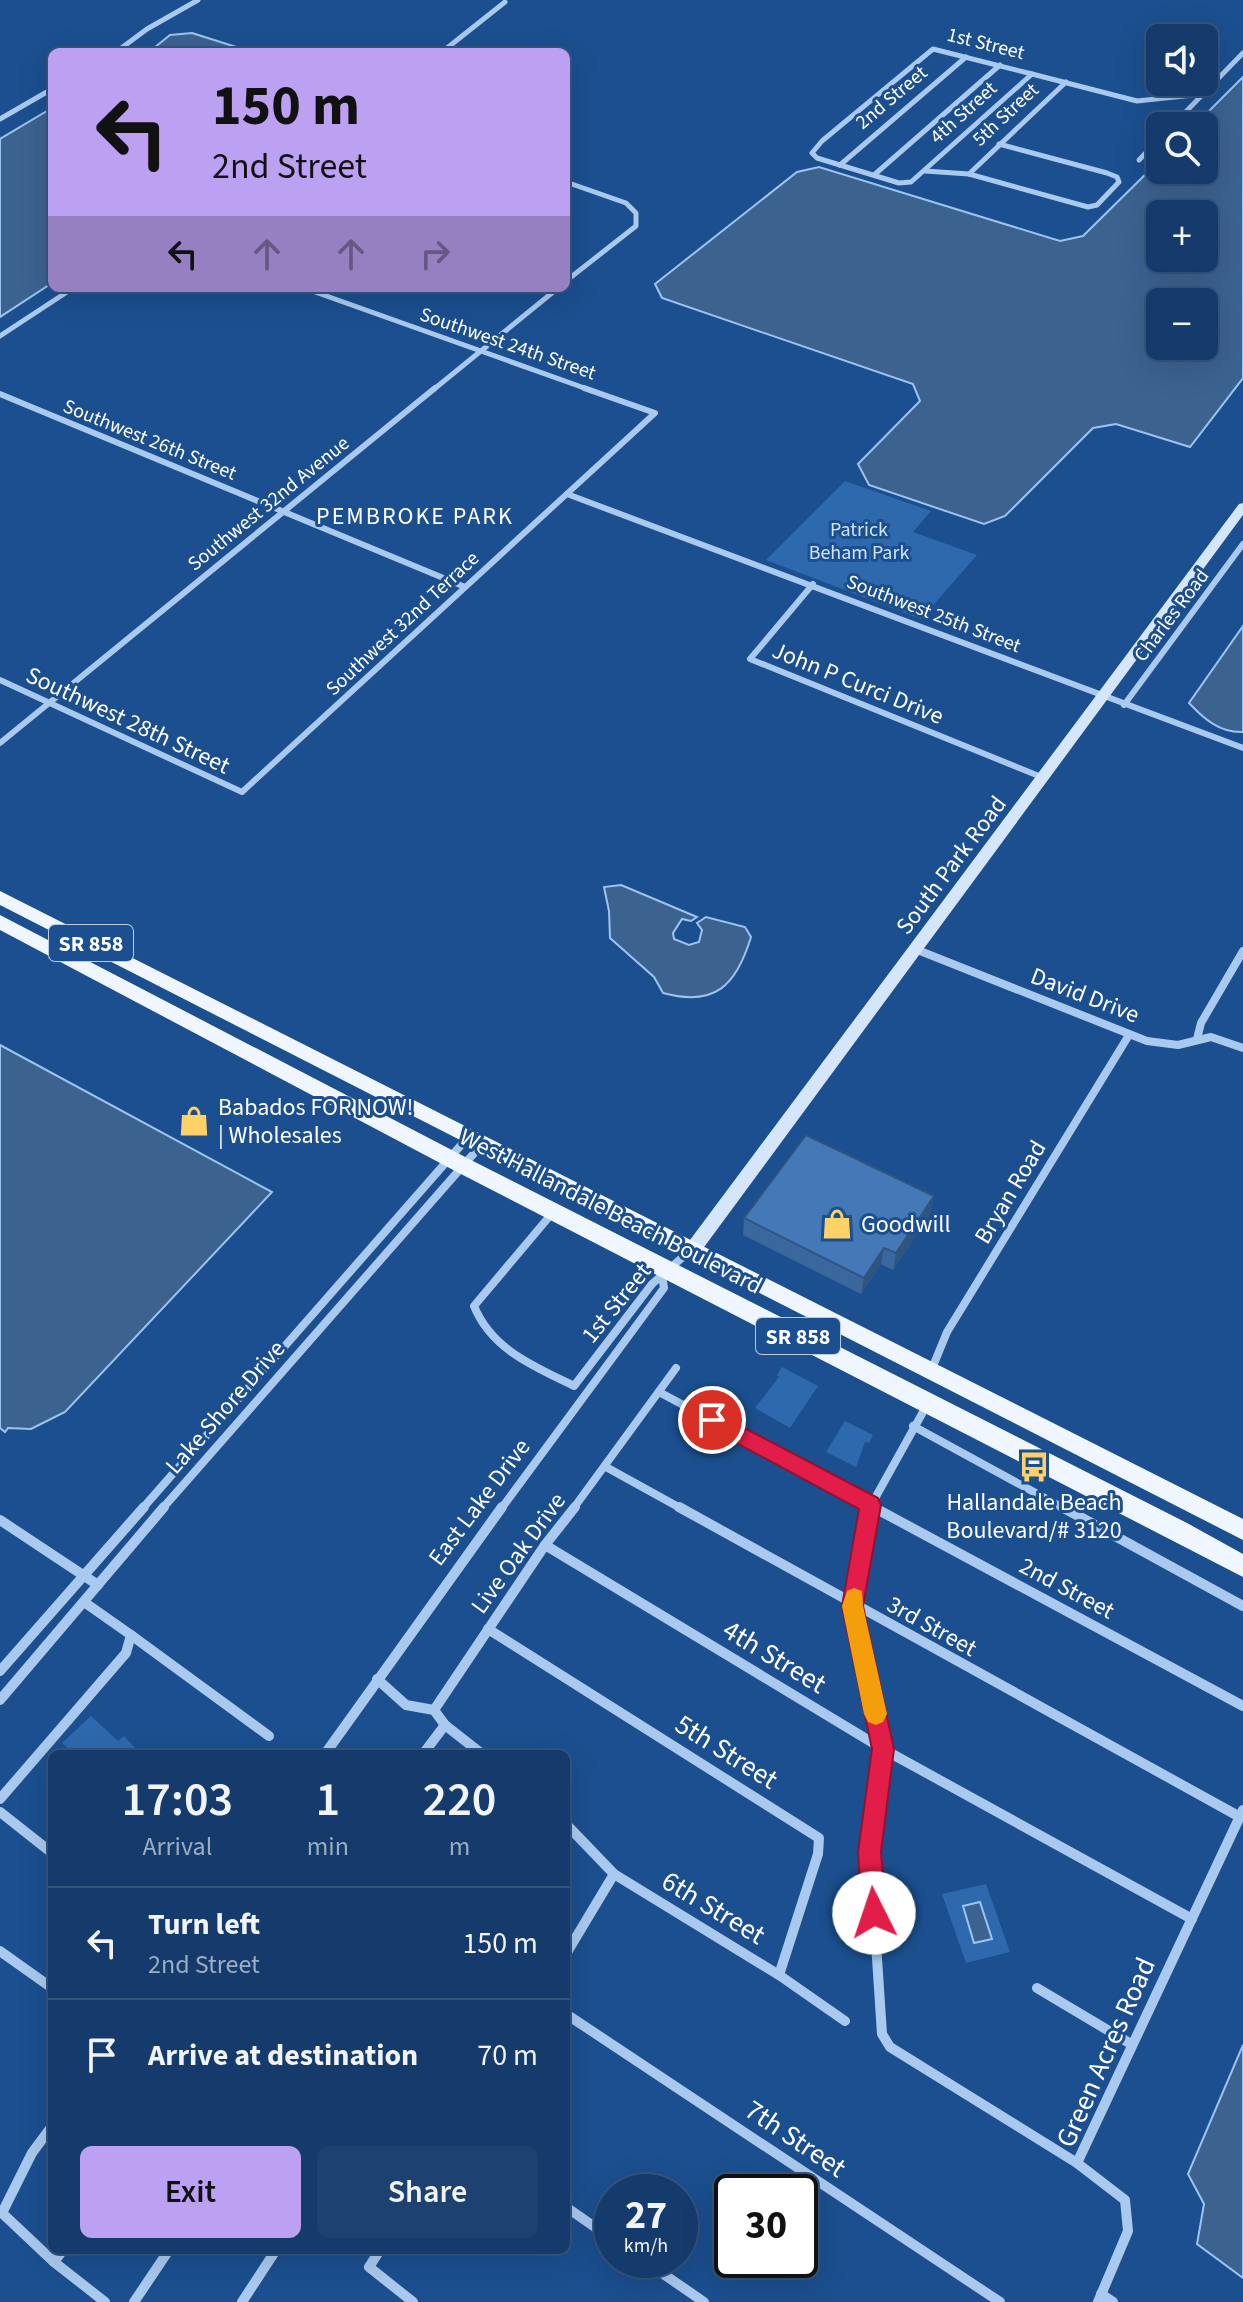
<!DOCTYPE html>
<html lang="en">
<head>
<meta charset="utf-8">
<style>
  body { margin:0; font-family:"Source Sans 3",sans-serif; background:#1d4271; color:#f1f3f6; height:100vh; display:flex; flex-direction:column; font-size:30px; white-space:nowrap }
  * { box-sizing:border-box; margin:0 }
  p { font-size:26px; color:#9dadc1 }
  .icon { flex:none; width:44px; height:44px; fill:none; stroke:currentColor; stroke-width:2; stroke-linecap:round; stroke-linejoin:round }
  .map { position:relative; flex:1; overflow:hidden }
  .side { position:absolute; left:48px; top:1750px; width:522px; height:504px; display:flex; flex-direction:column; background:#143b6b; border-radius:12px; box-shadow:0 8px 32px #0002,0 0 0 2px #33557e }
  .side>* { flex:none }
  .top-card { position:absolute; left:48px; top:48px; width:522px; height:244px; border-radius:12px; box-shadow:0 8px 32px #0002,0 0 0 2px #33557e; background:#bca0f2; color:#111; overflow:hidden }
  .tools { position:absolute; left:1146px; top:24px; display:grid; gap:16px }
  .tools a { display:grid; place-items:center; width:72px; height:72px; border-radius:12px; background:#143b6b; box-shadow:0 8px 32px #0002,0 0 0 2px #33557e; font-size:40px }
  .speed { position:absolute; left:594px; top:2174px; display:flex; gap:16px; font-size:40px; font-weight:700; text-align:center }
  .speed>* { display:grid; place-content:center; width:104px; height:104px; border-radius:50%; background:#143b6b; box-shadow:0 8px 32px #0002,0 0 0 2px #33557e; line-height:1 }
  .speed small { font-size:20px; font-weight:400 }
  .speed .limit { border:4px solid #111; border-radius:12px; background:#fff; color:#111 }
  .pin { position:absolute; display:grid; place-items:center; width:68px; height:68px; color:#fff; margin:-34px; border:4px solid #fff; border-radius:50%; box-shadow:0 2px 8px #0007 }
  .me { position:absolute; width:88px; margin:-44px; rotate:356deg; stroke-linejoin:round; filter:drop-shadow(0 0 6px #0008) }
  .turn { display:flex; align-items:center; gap:28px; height:168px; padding:0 32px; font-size:36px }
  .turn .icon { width:104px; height:104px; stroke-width:2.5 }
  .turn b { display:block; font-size:56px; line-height:68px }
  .lanes { display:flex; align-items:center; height:76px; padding:0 32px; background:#0003; justify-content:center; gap:40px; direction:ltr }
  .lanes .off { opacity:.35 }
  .eta { display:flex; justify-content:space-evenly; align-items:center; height:136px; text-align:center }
  .eta b { font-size:48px; font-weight:600; line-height:56px }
  .button { display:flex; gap:16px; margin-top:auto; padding:16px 32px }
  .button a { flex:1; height:92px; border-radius:12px; background:#bca0f2; color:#111; font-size:32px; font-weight:600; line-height:92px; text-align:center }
  .button a+a { background:#1d4271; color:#f1f3f6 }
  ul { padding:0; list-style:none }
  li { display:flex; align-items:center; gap:24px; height:112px; padding:0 32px; border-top:2px solid #33557e }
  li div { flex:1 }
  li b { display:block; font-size:30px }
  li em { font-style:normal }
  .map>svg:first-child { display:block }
  .green { fill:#2e69ad }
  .water { fill:#3c6290; stroke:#9cc4f0; stroke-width:2; fill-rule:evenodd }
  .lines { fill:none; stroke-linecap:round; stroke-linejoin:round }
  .street-far3 { stroke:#a9c9ee; stroke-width:5 }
  .street-far2 { stroke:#a9c9ee; stroke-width:6 }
  .street-far1 { stroke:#a9c9ee; stroke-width:8 }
  .street { stroke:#a9c9ee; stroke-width:10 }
  .secondary { fill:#d6e6fa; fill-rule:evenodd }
  .primary { fill:#f0f6ff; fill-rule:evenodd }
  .wall { fill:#3a679d }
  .shaded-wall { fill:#305480 }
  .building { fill:#4478b7; stroke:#305480; stroke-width:2 }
  .route { fill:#e11d48; stroke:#92132f; stroke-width:2 }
  .slow { fill:#f59e0b }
  .labels { text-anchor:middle; stroke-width:6; stroke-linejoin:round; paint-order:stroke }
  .far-street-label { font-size:20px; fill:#fff; stroke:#1b4f8f }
  .far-park-label { font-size:20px; fill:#cfe3fa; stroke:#1b4f8f }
  .shield { fill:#1b4f8f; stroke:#bbcadd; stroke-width:2 }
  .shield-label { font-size:22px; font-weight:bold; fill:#fff }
  .far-quarter-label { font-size:24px; letter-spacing:2px; fill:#fff; stroke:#1b4f8f }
  .street-label { font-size:24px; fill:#fff; stroke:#1b4f8f }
  .poi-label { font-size:24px; fill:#fff; stroke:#1b4f8f; text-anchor:start }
  .near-street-label { font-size:28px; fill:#fff; stroke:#1b4f8f }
</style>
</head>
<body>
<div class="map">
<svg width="1243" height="2302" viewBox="0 0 1243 2302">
  <rect width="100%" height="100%" fill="#1b4f8f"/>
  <!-- green -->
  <g class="green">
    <path d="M845,481l86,30 -18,21 64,23 -56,64 -155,-59z"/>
    <path d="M782,1367l36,19 -28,42 -35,-20 24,-31 -2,-2z"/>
    <path d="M845,1421l28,14 -4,8 -4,-1 -9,25 -30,-15z"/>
    <path d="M91,1716l27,25 6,-5 13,14 -4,4h-59l-12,-11z"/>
    <path d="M986,1884l24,68 -44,11 -24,-69z"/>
  </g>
  <!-- water -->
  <g class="water">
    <path d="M192,33l60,19h-103l21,-17z"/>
    <path d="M1243,77v301l-53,69 -74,-23 -23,4 -88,88 -21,8 -115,-39 -11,-21 62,-63 -7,-17 -251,-86 -7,-14 142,-112 22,-5 241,74 23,-5 77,-76v10h44v-44h-10zM1204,214v44h-44v-44zM1204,302v44h-44v-44z"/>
    <path d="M52,108v175l-52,34v-178z"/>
    <path d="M1243,626v106c-23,1 -39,-13 -54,-29z"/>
    <path d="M621,885l76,32 -6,4 -9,-2 -9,14 1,6 15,6 10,-3 3,-12 -5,-7 9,-6 39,10 6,10c-15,49 -36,70 -88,56l-9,-16 -44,-39 -1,-27 -5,-24z"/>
    <path d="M0,1045l272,147 -207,220 -34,17 -23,-1 -3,4 -5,-4z"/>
    <path d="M980,1902l12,37 -18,4 -11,-37z"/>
    <path d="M1243,2045v233l-46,-34 7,-40 -16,-30z"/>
  </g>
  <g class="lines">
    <!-- street-far3 -->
    <g class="street-far3">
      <path d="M933,49l99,25 -121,108 -12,1 -82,-25 -5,-5 10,-12z"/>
      <path d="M116,52l31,-23 51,-29"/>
      <path d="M442,52l63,-50"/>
      <path d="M1032,74l105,27 66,-7"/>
      <path d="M0,119l52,-30"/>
      <path d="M1172,126l71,-73"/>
      <path d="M1139,160l21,-22"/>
      <path d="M840,165l126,-108"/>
      <path d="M925,171l44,3 119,33 9,-2 22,-23 -2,-5 -10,-4 -108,-29"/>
      <path d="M969,174l97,-92"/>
      <path d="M874,175l126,-110"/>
      <path d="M566,182l60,21 10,10v13l-70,55"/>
      <path d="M304,288l286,102"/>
      <path d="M0,336l73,-48"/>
      <path d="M433,390l125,-102"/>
    </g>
    <!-- street-far2 -->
    <g class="street-far2">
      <path d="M0,394l465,193"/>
      <path d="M567,494l676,254"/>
      <path d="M813,584l-63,75 294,119"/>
      <path d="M0,680l242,112 413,-379 -71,-25"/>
      <path d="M1124,705l119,-161"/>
      <path d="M0,743l435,-355"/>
    </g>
    <!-- street-far1 -->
    <g class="street-far1">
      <path d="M915,949l232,92 31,4 33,-8 32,11"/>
      <path d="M1197,1039l4,-16 42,-72"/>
      <path d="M554,1211l-80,95c18,44 60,60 100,80l78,-102 40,-35"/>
      <path d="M931,1371l16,-39 182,-297"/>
      <path d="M659,1392l218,117"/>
      <path d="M913,1426l152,83"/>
      <path d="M606,1467l76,42"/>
      <path d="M142,1509l327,-373"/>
      <path d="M162,1509l321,-366"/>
      <path d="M501,1509l163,-221 -2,-12"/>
      <path d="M573,1509l103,-141"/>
      <path d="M869,1509l59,-106"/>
    </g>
    <!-- street -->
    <g class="street">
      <path d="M679,1507l561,310"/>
      <path d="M870,1507l-17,99 30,143 -13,103 12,182 8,13 187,116 48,37 3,31 -30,71"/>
      <path d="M873,1507l370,199"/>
      <path d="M1062,1507l181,99"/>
      <path d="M0,1520l98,65"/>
      <path d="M545,1545l338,204 309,170"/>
      <path d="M488,1629l331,209 -1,16 -39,121"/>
      <path d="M131,1635l138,101"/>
      <path d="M0,1671l144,-164"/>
      <path d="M377,1679l29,26 28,5"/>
      <path d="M0,1700l164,-193"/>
      <path d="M325,1754l177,-247"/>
      <path d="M423,1754l22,-29"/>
      <path d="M482,1754l-37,-29 -11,-15 111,-165 30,-38"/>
      <path d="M0,1799l126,-146 5,-18 -47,-33"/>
      <path d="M0,1812l52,41"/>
      <path d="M566,1824l48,50 165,101 66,46"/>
      <path d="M0,1951l52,37"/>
      <path d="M566,1954l48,-80"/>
      <path d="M1037,1988l94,56"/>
      <path d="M566,2014l434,288"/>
      <path d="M52,2126l-20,27 -30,60 52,49 51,40"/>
      <path d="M1077,2163l166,-353"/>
      <path d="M566,2207l46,32"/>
      <path d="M380,2250l-11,17 44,35"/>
      <path d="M643,2260l61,42"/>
      <path d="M54,2262l9,-12"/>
      <path d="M1101,2294l12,8"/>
      <path d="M134,2302l35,-52"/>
      <path d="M242,2302l34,-52"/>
    </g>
    <!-- secondary -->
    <path class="secondary" d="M1243,503v12l-544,739h-12l-2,-5 2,-5 552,-740z"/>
    <!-- primary -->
    <g class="primary">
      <path d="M0,891l1243,628v21l-1243,-635z"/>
      <path d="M0,915l471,245 716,363 56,31v23l-786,-405 -457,-242z"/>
    </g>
  </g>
  <!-- wall -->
  <path class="wall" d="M931,1213l-38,57 -12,-6 -20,30 -118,-59 1,-17z"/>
  <!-- shaded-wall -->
  <g class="shaded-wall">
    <path d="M934,1196l-3,17 -38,57 3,-17z"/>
    <path d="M884,1248l-3,16 -20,30 3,-16z"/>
  </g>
  <!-- building -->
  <path class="building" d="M806,1135l128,61 -38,57 -12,-5 -20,30 -120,-60z"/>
  <!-- route -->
  <path class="route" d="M712,1411l166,87 3,7 -18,101 31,143 -13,103 5,61 -4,8 -8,4 -9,-4 -3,-8 -4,-61 14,-103 -30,-143 17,-97 -154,-83 -3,-6 3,-6z"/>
  <!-- slow -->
  <path class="slow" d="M854,1588l8,3 1,15 24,108 -4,8 -7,3 -8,-3 -4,-8 -22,-108 5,-15z"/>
  <!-- icons -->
  <defs>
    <g id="shop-bare" transform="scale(2.4)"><path d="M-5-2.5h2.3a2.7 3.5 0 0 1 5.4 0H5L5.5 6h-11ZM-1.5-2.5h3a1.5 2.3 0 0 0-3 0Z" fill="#ffd166" stroke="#1b4f8f" stroke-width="2.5" paint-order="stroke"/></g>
    <g id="bus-bare" transform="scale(2.4)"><path d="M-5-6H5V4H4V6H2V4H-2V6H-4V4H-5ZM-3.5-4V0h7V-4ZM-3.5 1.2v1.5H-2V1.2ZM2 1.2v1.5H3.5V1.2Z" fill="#ffd166" stroke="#1b4f8f" stroke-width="2.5" paint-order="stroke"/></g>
  </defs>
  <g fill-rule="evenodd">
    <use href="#shop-bare" x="194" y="1121"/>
    <use href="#shop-bare" x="837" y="1224"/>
    <use href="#bus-bare" x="1034" y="1467"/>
  </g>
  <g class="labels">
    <!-- far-street labels -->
    <g class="far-street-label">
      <text transform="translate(986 43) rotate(14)" y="7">1st Street</text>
      <text transform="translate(891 97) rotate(-40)" y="7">2nd Street</text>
      <text transform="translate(963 112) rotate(-42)" y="7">4th Street</text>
      <text transform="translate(1005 114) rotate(-43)" y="7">5th Street</text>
      <text transform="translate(508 343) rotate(19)" y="7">Southwest 24th Street</text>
      <text transform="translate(150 439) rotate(22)" y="7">Southwest 26th Street</text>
      <text transform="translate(268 503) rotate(-39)" y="7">Southwest 32nd Avenue</text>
      <text transform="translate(934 613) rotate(21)" y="7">Southwest 25th Street</text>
      <text transform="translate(1171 615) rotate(-53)" y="7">Charles Road</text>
      <text transform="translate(402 623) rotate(-43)" y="7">Southwest 32nd Terrace</text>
    </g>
    <!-- far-park labels -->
    <g class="far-park-label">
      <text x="859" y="536">Patrick<tspan x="859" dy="23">Beham Park</tspan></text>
    </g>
    <!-- shield labels -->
    <g class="shield">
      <rect x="49" y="925" width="84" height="36" rx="6"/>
      <rect x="756" y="1318" width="84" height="36" rx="6"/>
    </g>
    <g class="shield-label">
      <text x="91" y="951">SR 858</text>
      <text x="798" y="1344">SR 858</text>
    </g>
    <!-- far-quarter labels -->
    <g class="far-quarter-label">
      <text x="415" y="524">PEMBROKE PARK</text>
    </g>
    <!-- street labels -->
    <g class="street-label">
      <text transform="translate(858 683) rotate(22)" y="8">John P Curci Drive</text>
      <text transform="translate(128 720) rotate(25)" y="8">Southwest 28th Street</text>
      <text transform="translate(951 865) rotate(-53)" y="8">South Park Road</text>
      <text transform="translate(1085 995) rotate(21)" y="8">David Drive</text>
      <text transform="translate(1010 1192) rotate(-59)" y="8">Bryan Road</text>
      <text transform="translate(611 1211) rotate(27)" y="8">West Hallandale Beach Boulevard</text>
      <text transform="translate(616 1303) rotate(-51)" y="8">1st Street</text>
      <text transform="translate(225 1407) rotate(-49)" y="8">Lake Shore Drive</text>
      <text transform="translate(479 1502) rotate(-53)" y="8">East Lake Drive</text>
      <text transform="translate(518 1553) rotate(-54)" y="8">Live Oak Drive</text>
      <text transform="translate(1067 1588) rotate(28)" y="8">2nd Street</text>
      <text transform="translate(932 1626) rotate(29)" y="8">3rd Street</text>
    </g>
    <!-- poi labels -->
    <g class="poi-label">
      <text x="218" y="1115">Babados FOR NOW!<tspan x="218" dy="28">| Wholesales</tspan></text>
      <text x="861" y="1232">Goodwill</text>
      <text x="1034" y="1510" text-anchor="middle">Hallandale Beach<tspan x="1034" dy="28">Boulevard/# 3120</tspan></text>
    </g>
    <!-- near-street labels -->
    <g class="near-street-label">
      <text transform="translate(775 1656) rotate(31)" y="10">4th Street</text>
      <text transform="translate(727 1751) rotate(32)" y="10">5th Street</text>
      <text transform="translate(714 1907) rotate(31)" y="10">6th Street</text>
      <text transform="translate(1105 2052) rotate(-66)" y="10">Green Acres Road</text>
      <text transform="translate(796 2138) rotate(34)" y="10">7th Street</text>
    </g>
  </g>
</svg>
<div class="tools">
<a><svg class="icon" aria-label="sound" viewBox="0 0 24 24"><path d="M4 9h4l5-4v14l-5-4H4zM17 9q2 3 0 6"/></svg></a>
<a><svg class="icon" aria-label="search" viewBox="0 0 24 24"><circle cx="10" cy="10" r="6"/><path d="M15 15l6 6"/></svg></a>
<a>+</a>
<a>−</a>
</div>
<div class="speed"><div>27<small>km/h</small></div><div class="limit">30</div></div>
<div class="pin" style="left:712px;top:1420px;background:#d93025"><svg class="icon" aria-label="arrive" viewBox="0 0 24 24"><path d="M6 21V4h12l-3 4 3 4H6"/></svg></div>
<svg class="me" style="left:874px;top:1913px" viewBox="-20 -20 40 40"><circle r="19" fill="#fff"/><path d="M0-13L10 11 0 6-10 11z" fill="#e11d48"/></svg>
<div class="top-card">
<div class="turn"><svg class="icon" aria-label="left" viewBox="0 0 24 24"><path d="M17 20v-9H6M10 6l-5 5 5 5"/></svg><div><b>150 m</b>2nd Street</div></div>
<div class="lanes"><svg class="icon" aria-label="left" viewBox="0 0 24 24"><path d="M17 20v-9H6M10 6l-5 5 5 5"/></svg><svg class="icon off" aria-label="ahead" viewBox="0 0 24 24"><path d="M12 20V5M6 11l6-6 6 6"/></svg><svg class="icon off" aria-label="ahead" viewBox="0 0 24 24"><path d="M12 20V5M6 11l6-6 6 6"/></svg><svg class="icon off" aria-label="right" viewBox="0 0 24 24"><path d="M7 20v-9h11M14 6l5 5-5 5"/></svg></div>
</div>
<section class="side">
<div class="eta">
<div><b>17:03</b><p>Arrival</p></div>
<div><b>1</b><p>min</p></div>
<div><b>220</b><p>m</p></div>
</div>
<ul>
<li><svg class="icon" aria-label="left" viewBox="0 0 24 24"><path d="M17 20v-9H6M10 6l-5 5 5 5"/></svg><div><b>Turn left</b><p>2nd Street</p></div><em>150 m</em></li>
<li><svg class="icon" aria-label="arrive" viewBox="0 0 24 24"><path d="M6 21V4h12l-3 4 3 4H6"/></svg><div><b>Arrive at destination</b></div><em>70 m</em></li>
</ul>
<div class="button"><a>Exit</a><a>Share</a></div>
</section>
</div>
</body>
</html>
